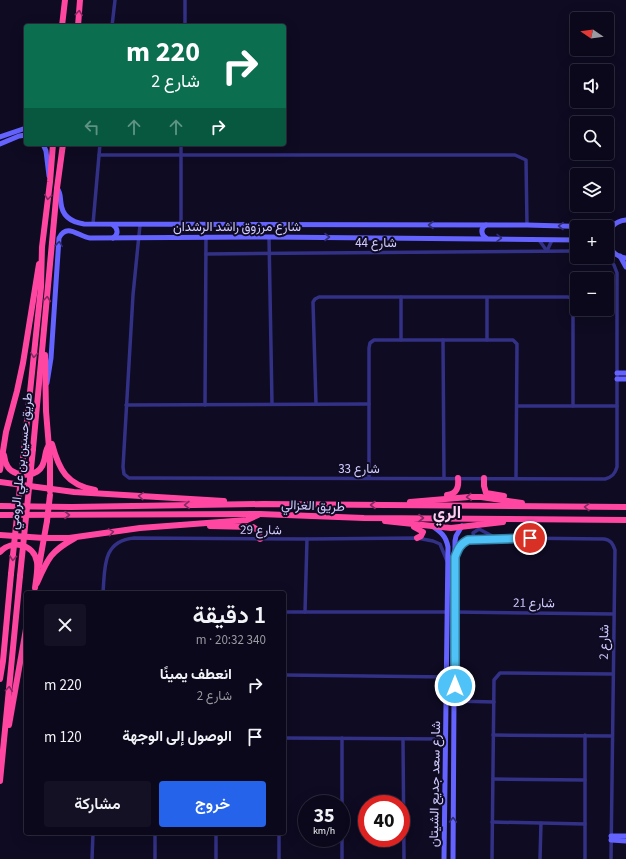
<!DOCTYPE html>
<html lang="ar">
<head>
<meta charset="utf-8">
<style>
  body { margin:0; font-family:"Source Sans 3",Vazirmatn,sans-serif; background:#131123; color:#f1f3f6; direction:rtl; height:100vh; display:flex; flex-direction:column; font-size:15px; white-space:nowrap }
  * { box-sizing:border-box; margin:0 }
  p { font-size:13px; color:#999aa2 }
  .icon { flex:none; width:22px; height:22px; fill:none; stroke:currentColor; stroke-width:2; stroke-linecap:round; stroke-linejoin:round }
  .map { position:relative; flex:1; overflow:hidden; direction:ltr }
  .details { position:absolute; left:24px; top:591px; width:262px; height:244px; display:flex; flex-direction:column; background:#0a081a; border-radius:4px; box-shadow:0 4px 16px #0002,0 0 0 1px #2a2939; direction:rtl }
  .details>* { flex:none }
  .top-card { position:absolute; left:24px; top:24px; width:262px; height:122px; border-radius:4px; box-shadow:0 4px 16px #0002,0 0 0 1px #2a2939; direction:rtl; background:#0b6e4f; color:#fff; overflow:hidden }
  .needle { width:26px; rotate:283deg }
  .buttons { position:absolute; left:570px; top:12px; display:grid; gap:8px }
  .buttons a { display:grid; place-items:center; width:44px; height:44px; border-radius:4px; background:#0a081a; box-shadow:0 4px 16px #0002,0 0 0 1px #2a2939; font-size:20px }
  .speed { position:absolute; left:298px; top:795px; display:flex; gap:8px; font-size:20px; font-weight:700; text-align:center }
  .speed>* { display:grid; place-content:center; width:52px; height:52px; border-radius:50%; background:#0a081a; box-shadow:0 4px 16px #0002,0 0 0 1px #2a2939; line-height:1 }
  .speed small { font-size:10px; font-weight:400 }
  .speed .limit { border:6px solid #d22; background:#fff; color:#111 }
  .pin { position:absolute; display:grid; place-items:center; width:34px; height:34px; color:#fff; margin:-17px; border:2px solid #fff; border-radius:50%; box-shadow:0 1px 4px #0007 }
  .me { position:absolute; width:44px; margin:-22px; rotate:0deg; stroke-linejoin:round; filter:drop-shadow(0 0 3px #0008) }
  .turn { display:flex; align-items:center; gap:14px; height:84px; padding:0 20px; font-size:18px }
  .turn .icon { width:52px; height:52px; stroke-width:2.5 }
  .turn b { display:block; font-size:28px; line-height:34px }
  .lanes { display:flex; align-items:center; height:38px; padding:0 20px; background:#0003; justify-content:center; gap:20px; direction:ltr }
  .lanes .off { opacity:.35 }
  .round { display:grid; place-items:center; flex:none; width:42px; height:42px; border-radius:4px; background:#131123 }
  .summary { display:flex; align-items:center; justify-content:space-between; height:68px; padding:0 20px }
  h1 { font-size:24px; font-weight:600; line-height:30px }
  .button { display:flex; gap:8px; margin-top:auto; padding:8px 20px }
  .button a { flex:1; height:46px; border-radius:4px; background:#2563eb; color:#fff; font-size:16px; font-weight:600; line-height:46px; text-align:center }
  .button a+a { background:#131123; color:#f1f3f6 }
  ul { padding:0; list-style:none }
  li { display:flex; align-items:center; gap:12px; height:52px; padding:0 20px }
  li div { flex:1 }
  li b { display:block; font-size:15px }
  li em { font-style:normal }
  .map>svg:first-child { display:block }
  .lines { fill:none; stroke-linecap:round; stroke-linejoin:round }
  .street { stroke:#333186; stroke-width:3.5 }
  .secondary { stroke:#6463ff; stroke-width:5 }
  .highway { stroke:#ff47a2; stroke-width:6 }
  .highway-bridge { stroke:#ff47a2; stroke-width:6 }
  .oneway { stroke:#862962 }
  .oneway2 { stroke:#302e7a }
  .route-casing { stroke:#337fa1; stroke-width:10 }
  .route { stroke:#4fc3f7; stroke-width:7 }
  .labels { text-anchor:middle; stroke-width:4; stroke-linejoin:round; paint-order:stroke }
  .street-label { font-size:13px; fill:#d1ccff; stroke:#0e0b22 }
  .district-label { font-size:17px; font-weight:bold; fill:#ffceee; stroke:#0e0b22 }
</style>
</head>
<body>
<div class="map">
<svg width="626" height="859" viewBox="0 0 626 859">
  <rect width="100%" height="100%" fill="#0e0b22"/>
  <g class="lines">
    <!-- street -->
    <g class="street">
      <path d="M112,26l3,-26"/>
      <path d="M185,26v-26"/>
      <path d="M99,155h416l11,5 1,65"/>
      <path d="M93,224l7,-80"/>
      <path d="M140,225l-7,70 -10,172 1,7 5,4h4l472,1c7,-2 10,-5 12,-12v-194l-3,-8 -7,-9"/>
      <path d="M181,225v-81"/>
      <path d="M269,237l3,167"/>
      <path d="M539,240l8,11"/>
      <path d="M547,251l5,-11"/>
      <path d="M206,254l371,-3"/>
      <path d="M487,298v42"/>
      <path d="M401,340v-43"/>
      <path d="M443,340l1,138"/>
      <path d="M316,404l-3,-102 2,-3 4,-2h249l5,2v107"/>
      <path d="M126,405l243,-1"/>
      <path d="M205,405l1,-168"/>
      <path d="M517,406h100"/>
      <path d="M369,478v-130l1,-5 4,-3h139l4,4 -1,134"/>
      <path d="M476,539l-2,-1 -1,-5 6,-4 17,9"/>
      <path d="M456,553l6,-10 6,-3 48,-2 88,1c7,1 9,5 11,11l-4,309"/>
      <path d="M103,593c2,-25 -1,-52 31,-55l173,1 110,-1 16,3 7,3 7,17"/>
      <path d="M284,612h163"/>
      <path d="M305,612l2,-73"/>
      <path d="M455,612l158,2"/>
      <path d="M284,675l163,2"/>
      <path d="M455,701l39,1"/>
      <path d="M493,735l118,1"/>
      <path d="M284,738l162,1"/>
      <path d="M403,739l1,120"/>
      <path d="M493,779l92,1"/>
      <path d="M492,822l93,2"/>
      <path d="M92,859l1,-26"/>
      <path d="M155,859v-26"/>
      <path d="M216,859v-26"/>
      <path d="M279,859v-26"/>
      <path d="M342,859v-121"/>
      <path d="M492,859l2,-179 6,-7 112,1"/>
      <path d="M540,859l1,-36"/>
      <path d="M585,859v-124"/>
    </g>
    <!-- secondary -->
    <g class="secondary">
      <path d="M0,137l26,-9"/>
      <path d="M0,144l19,-8 7,-1"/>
      <path d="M43,144l3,7 3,25"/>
      <path d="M57,188c4,5 3,9 4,15 1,13 10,19 23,21l443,1 71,2 15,-2"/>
      <path d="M626,220c-24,2 -24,35 0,38"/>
      <path d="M486,225c-6,3 -5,10 0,13"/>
      <path d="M113,238c5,-3 6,-9 0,-13"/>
      <path d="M620,256l6,11"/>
      <path d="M617,373h9"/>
      <path d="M617,379h9"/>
      <path d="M47,383l4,-25 8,-120c8,-16 20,-1 31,0l179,-1 308,3"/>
      <path d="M432,526c9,6 14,10 16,21l-4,312"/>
      <path d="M611,836h15"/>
      <path d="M611,840l15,1"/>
      <path d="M453,859l2,-318 1,-5 6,-10"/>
    </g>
    <!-- highway -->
    <g class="highway">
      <path d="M62,26l3,-26"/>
      <path d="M78,26l2,-26"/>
      <path d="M45,355l1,56 4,49v31"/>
      <path d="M52,444c7,26 15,41 43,46"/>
      <path d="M24,449l17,-162 1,-40 8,-65 3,-38"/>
      <path d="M33,449l24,-261 6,-44"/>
      <path d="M4,455c1,8 4,16 12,18 12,4 25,1 28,-12 2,-6 1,-11 5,-16"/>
      <path d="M0,470l6,-38 11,-41 6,-28 16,-99"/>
      <path d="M484,478v8l2,7 18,3"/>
      <path d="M0,482l74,10 150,9"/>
      <path d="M447,495c10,-1 12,-8 11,-17"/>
      <path d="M410,502l59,-5h12l41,6"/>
      <path d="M0,506l71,1 192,-3 363,3"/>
      <path d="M0,515l260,-1 104,4 262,2"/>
      <path d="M385,521l66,7 52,-6"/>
      <path d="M210,526l43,1 6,4 1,8"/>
      <path d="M414,527l9,5 -2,4 -4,2"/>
      <path d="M0,535l44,3h25l71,-10 107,-8 11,-5"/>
      <path d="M0,552c12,-13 34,-8 37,10 1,8 -1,18 -2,26"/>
      <path d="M39,566l8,-45"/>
      <path d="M37,583c11,-25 14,-32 38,-45"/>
      <path d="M0,679l3,-18 8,-87"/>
      <path d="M9,725l17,-96"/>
      <path d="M0,781l20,-205"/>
    </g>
    <!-- highway-bridge -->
    <g class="highway-bridge">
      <path d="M47,521l3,-26"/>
      <path d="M11,574l13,-125"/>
      <path d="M20,576l13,-127"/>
    </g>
  </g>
  <!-- one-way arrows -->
  <defs><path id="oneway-chevron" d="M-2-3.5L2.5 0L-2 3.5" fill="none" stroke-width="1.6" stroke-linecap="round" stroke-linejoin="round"/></defs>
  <g class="oneway">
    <use href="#oneway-chevron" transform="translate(79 13) rotate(-84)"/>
    <use href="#oneway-chevron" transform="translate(48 197) rotate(97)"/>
    <use href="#oneway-chevron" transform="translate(47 299) rotate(-85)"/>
    <use href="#oneway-chevron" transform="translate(34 355) rotate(96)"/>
    <use href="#oneway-chevron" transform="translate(141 496) rotate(-176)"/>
    <use href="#oneway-chevron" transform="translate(469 497) rotate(177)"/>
    <use href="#oneway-chevron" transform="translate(187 505) rotate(179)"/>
    <use href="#oneway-chevron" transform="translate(373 505) rotate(-180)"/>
    <use href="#oneway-chevron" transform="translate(587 507) rotate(-179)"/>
    <use href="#oneway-chevron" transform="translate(67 515)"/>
    <use href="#oneway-chevron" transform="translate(421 518)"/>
    <use href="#oneway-chevron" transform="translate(111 532) rotate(-9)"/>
    <use href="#oneway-chevron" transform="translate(13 558) rotate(95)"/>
    <use href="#oneway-chevron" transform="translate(9 689) rotate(-85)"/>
  </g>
  <g class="oneway2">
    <use href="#oneway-chevron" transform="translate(431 225) rotate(-180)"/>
    <use href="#oneway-chevron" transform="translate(561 226) rotate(-179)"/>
    <use href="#oneway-chevron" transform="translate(327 237)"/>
    <use href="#oneway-chevron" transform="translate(499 238) rotate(1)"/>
    <use href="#oneway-chevron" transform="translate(59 244) rotate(-84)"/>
    <use href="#oneway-chevron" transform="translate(453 820) rotate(-89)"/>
  </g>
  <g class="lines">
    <!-- route casing -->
    <g class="route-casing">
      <path id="route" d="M455,686v-129c3,-8 5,-13 13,-17l62,-2"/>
    </g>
    <!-- route -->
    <use href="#route" class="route"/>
  </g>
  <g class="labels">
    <!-- street labels -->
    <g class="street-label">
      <text x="237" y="231">شارع مرزوق راشد الرشدان</text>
      <text x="376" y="247">شارع 44</text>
      <text transform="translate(20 461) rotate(-84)" y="5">طريق حسين بن علي الرومي</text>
      <text x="359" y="473">شارع 33</text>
      <text transform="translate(313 505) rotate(2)" y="5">طريق الغزالي</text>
      <text transform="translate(261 529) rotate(1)" y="5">شارع 29</text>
      <text transform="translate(534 602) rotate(1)" y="5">شارع 21</text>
      <text transform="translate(603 642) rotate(-89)" y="5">شارع 2</text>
      <text transform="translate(434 784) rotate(-89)" y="5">شارع سعد جديع الشيتان</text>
    </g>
    <!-- district labels -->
    <g class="district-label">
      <text x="447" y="518">الري</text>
    </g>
  </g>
</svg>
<div class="buttons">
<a><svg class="needle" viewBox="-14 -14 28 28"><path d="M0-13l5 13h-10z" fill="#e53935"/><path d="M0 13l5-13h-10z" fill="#999aa2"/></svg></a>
<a><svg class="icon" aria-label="sound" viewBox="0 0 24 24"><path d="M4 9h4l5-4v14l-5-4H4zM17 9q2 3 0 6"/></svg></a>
<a><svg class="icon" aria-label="search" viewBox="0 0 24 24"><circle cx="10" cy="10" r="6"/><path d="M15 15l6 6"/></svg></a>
<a><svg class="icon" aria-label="layers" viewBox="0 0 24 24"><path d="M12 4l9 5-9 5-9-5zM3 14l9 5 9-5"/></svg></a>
<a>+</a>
<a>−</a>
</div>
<div class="speed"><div>35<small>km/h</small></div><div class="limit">40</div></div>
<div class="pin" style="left:530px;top:538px;background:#d93025"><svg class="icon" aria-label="arrive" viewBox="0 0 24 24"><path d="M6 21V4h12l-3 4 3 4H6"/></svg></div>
<svg class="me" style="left:455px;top:686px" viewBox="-20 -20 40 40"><circle r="17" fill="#4fc3f7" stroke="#fff" stroke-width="3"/><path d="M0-11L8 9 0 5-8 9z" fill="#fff"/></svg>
<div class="top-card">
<div class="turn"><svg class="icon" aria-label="right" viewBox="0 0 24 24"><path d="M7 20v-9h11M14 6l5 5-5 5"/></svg><div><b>220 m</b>شارع 2</div></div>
<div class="lanes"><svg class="icon off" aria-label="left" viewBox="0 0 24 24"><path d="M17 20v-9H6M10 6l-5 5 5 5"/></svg><svg class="icon off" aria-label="ahead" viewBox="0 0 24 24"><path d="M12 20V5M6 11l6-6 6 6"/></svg><svg class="icon off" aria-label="ahead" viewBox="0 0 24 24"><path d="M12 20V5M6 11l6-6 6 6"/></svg><svg class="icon" aria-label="right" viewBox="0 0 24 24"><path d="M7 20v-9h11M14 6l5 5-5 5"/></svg></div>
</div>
<section class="details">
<div class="summary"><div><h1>1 دقيقة</h1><p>340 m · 20:32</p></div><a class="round"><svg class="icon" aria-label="close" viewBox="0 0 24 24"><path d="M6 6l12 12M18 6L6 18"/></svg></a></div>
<ul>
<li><svg class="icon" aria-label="right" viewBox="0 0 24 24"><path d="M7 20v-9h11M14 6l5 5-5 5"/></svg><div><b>انعطف يمينًا</b><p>شارع 2</p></div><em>220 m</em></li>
<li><svg class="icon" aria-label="arrive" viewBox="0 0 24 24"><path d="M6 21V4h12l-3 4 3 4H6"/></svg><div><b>الوصول إلى الوجهة</b></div><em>120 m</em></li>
</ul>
<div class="button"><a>خروج</a><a>مشاركة</a></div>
</section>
</div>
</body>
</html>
